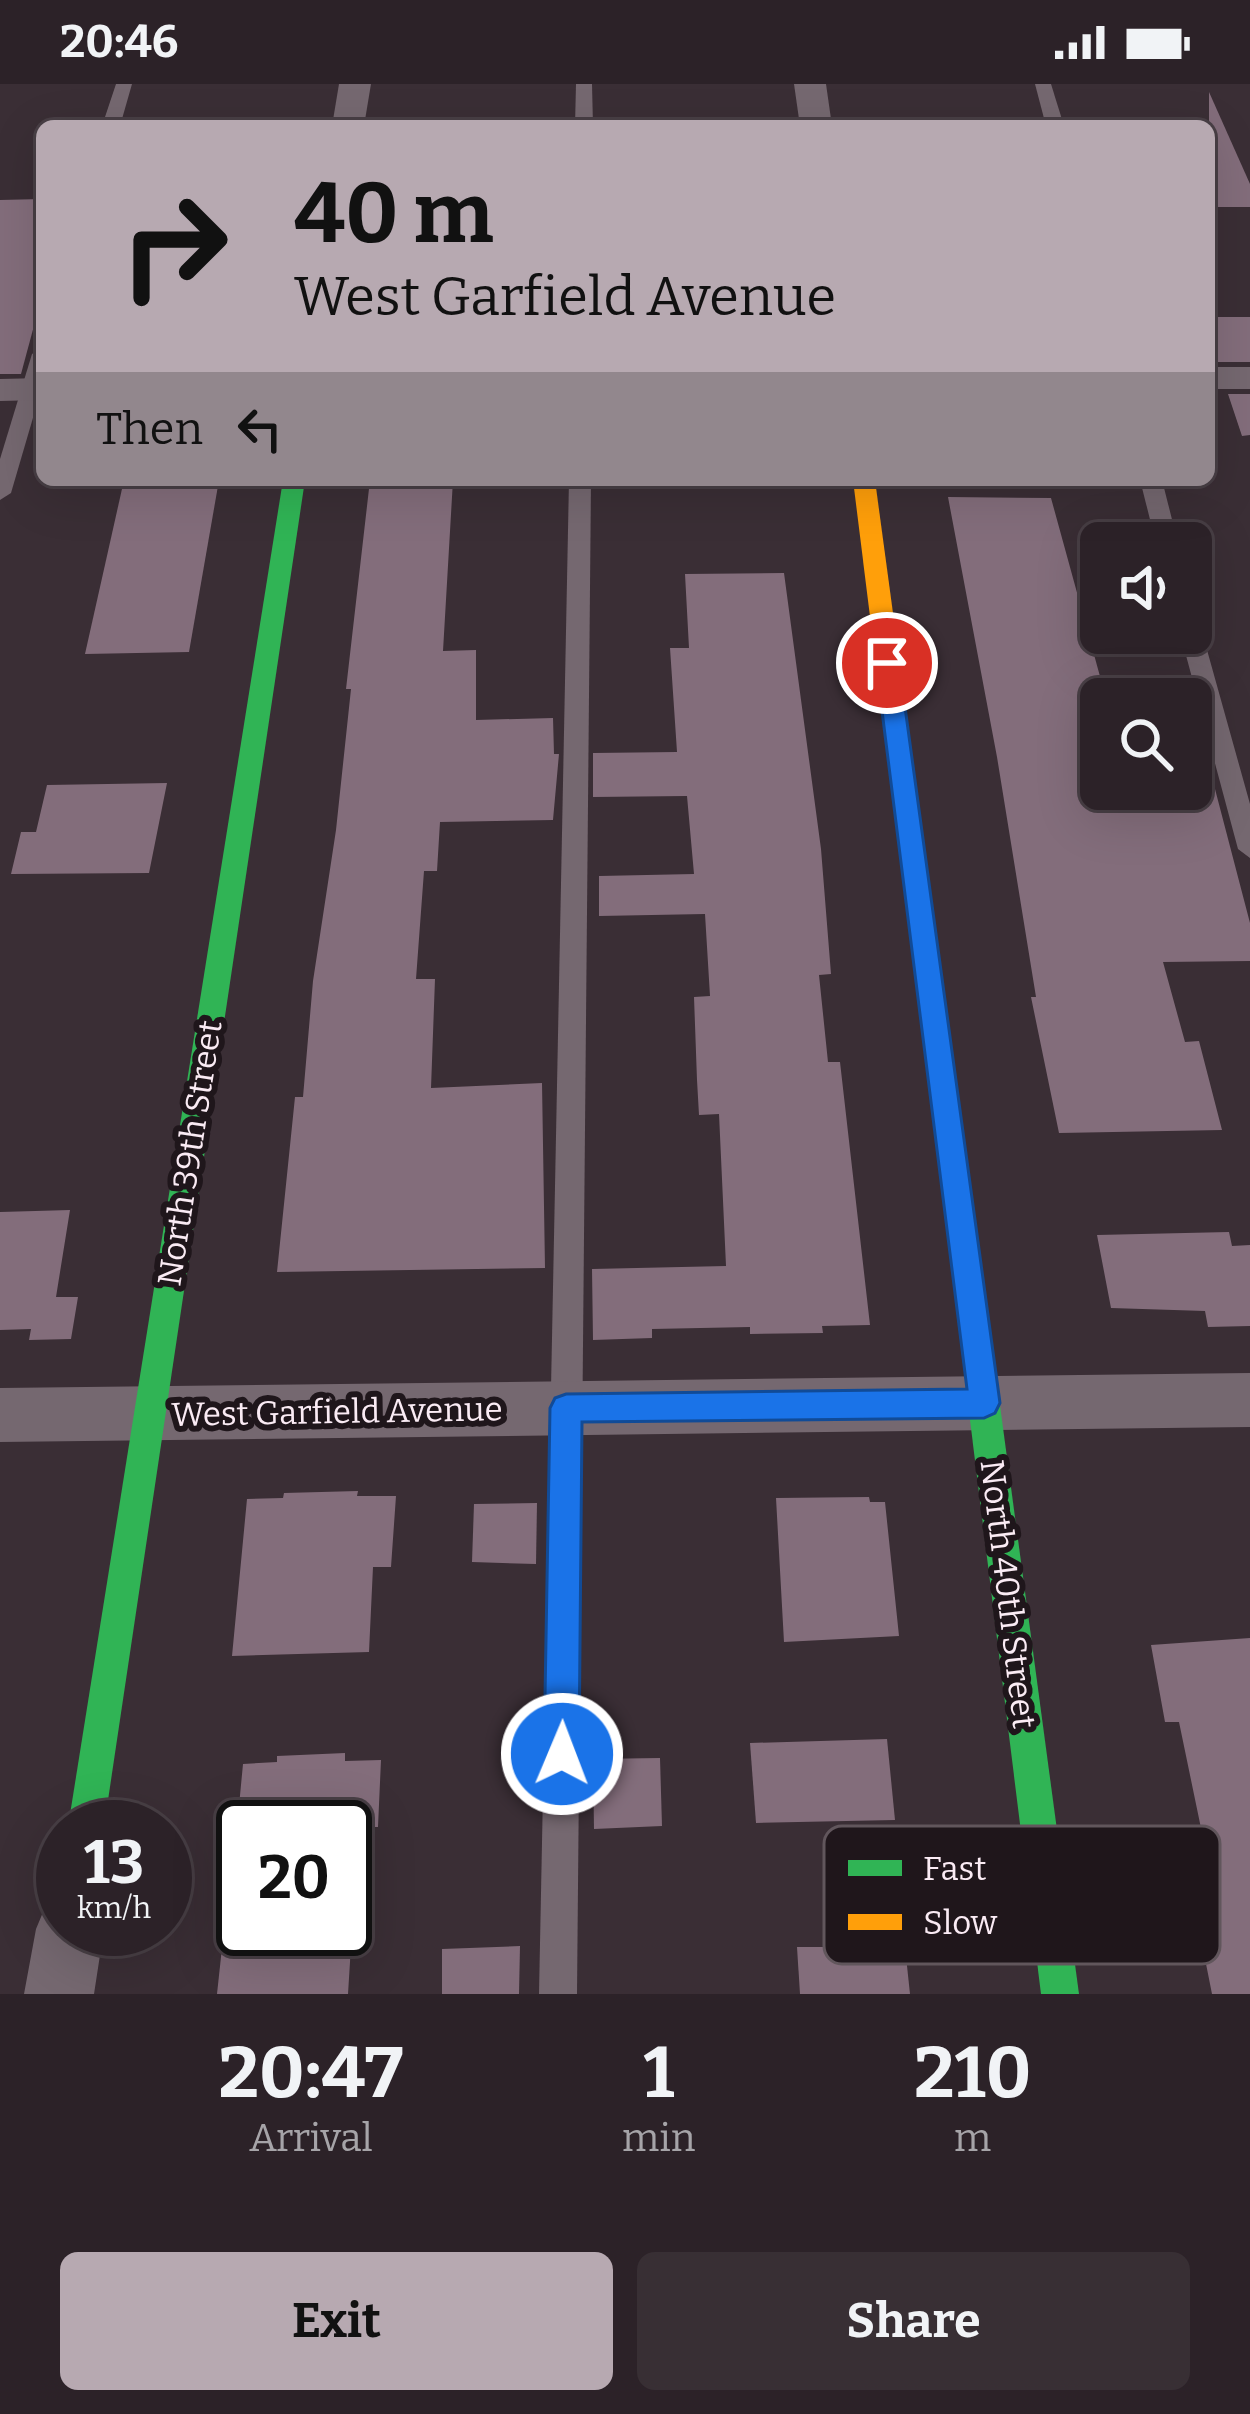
<!DOCTYPE html>
<html lang="en">
<head>
<meta charset="utf-8">
<style>
  body { margin:0; font-family:Bitter,serif; background:#382f34; color:#f1f3f6; height:100vh; display:flex; flex-direction:column; font-size:45px; white-space:nowrap }
  * { box-sizing:border-box; margin:0 }
  p { font-size:39px; color:#a6a4a8 }
  .icon { flex:none; width:66px; height:66px; fill:none; stroke:currentColor; stroke-width:2; stroke-linecap:round; stroke-linejoin:round }
  .map { position:relative; height:1910px; overflow:hidden }
  .side { display:flex; flex-direction:column; background:#2c2228; flex:1 }
  .side>* { flex:none }
  .banner { position:absolute; left:36px; top:36px; width:1179px; height:366px; border-radius:18px; box-shadow:0 12px 48px #0002,0 0 0 3px #483f45; background:#b7a9b1; color:#111; overflow:hidden }
  .controls { position:absolute; left:1080px; top:438px; display:grid; gap:24px }
  .controls a { display:grid; place-items:center; width:132px; height:132px; border-radius:18px; background:#2c2228; box-shadow:0 12px 48px #0002,0 0 0 3px #483f45; font-size:60px }
  .speed { position:absolute; left:36px; top:1716px; display:flex; gap:24px; font-size:60px; font-weight:700; text-align:center }
  .speed>* { display:grid; place-content:center; width:156px; height:156px; border-radius:50%; background:#2c2228; box-shadow:0 12px 48px #0002,0 0 0 3px #483f45; line-height:1 }
  .speed small { font-size:30px; font-weight:400 }
  .speed .limit { border:6px solid #111; border-radius:18px; background:#fff; color:#111 }
  .pin { position:absolute; display:grid; place-items:center; width:102px; height:102px; color:#fff; margin:-51px; border:6px solid #fff; border-radius:50%; box-shadow:0 3px 12px #0007 }
  .me { position:absolute; width:132px; margin:-66px; rotate:1deg; stroke-linejoin:round; filter:drop-shadow(0 0 9px #0008) }
  .turn { display:flex; align-items:center; gap:42px; height:252px; padding:0 60px; font-size:54px }
  .turn .icon { width:156px; height:156px; stroke-width:2.5 }
  .turn b { display:block; font-size:84px; line-height:102px }
  .then { display:flex; align-items:center; height:114px; padding:0 60px; background:#0003; gap:24px; font-size:45px }
  .eta { display:flex; justify-content:space-evenly; align-items:center; height:204px; text-align:center }
  .eta b { font-size:72px; font-weight:700; line-height:84px }
  .button { display:flex; gap:24px; margin-top:auto; padding:24px 60px }
  .button a { flex:1; height:138px; border-radius:18px; background:#b7a9b1; color:#111; font-size:48px; font-weight:700; line-height:138px; text-align:center }
  .button a+a { background:#382f34; color:#f1f3f6 }
  .status { display:flex; justify-content:space-between; align-items:center; height:84px; padding:0 60px; background:#2c2228; direction:ltr }
  .status svg { height:33px; fill:currentColor }
  .map>svg:first-child { display:block }
  .building { fill:#836d7b }
  .lines { fill:none; stroke-linecap:round; stroke-linejoin:round }
  .lane { fill:#756870; fill-rule:evenodd }
  .street { fill:#756870; fill-rule:evenodd }
  .fast { fill:#30b455; fill-rule:evenodd }
  .slow { fill:#ff9f0a; fill-rule:evenodd }
  .route { fill:#1a73e8; stroke:#114b97; stroke-width:3 }
  .labels { text-anchor:middle; stroke-width:12; stroke-linejoin:round; paint-order:stroke }
  .street-label { font-size:33px; fill:#faebf4; stroke:#1f161b }
  .key { fill:#1f161b; stroke:#61565c; stroke-width:3 }
  .key-label { font-size:33px; fill:#faebf4 }
</style>
</head>
<body>
<div class="status"><b>20:46</b><svg viewBox="0 0 49 12"><path d="M0 12V9h3v3zM5 12V6h3v6zM10 12V3h3v9zM15 12V0h3v12zM26 1h20v11H26zM47 4h2v5h-2z"/></svg></div>
<div class="map">
<svg width="1250" height="1910" viewBox="0 0 1250 1910">
  <rect width="100%" height="100%" fill="#3a2e35"/>
  <!-- building -->
  <g class="building">
    <path d="M1209,8l41,92v23h-41z"/>
    <path d="M42,115v97l-21,78h-21v-174z"/>
    <path d="M1209,233h41v45h-32l-9,-26z"/>
    <path d="M1228,310h22v41l-8,1z"/>
    <path d="M124,396h95l-30,172 -104,2z"/>
    <path d="M370,396h83l-10,171 33,-1v70l77,-2 1,36h5l-6,66 -113,2 -3,49h-13l-8,108h19l-4,109 111,-5 3,185 -268,4 18,-175h8l10,-116 23,-151 15,-141h-5z"/>
    <path d="M948,413l103,1 50,182v109h114l35,134v38l-87,1 22,80 14,-1 23,89 -163,3 -28,-136h5l-39,-240z"/>
    <path d="M784,489l37,276 10,125 -12,1 9,87h12l30,263 -48,1 1,7 -73,1v-7l-98,2v9l-59,2 -1,-71 134,-3 -7,-152 -20,1 -2,-35 -3,-83 16,-1 -5,-82 -106,2v-40l95,-2 -7,-78 -94,1v-44l84,-1 -7,-104h19l-4,-74z"/>
    <path d="M167,699l-18,90 -138,1 10,-42h15l11,-47z"/>
    <path d="M70,1126l-14,87h22l-7,42 -42,1 2,-11 -31,1v-118z"/>
    <path d="M1229,1148l3,14 18,-1v81l-42,1 -3,-16 -94,-3 -14,-73z"/>
    <path d="M358,1407l-1,5h39l-5,71h-18l-4,85 -137,4 15,-157 36,-1 1,-5z"/>
    <path d="M869,1413l1,5h15l14,134 -115,6 -8,-144z"/>
    <path d="M537,1419l-1,61 -64,-2 2,-58z"/>
    <path d="M1250,1554v356h-38l-32,-161h22l-23,-111h-14l-14,-77z"/>
    <path d="M887,1655l8,81 -139,3 -6,-80z"/>
    <path d="M345,1669v8l36,-1 -3,67h-141l6,-63 34,-2v-6z"/>
    <path d="M660,1674l2,68 -68,3 -1,-70z"/>
    <path d="M224,1845h128l-4,65h-131z"/>
    <path d="M520,1862l-1,48h-77v-45z"/>
    <path d="M797,1863h108l5,47h-110z"/>
  </g>
  <g class="lines">
    <!-- lane -->
    <g class="lane">
      <path d="M116,0h16l-12,42h-18z"/>
      <path d="M576,0h16l1,42h-18z"/>
      <path d="M1035,0h16l13,42h-18z"/>
      <path d="M42,264v39l-31,106 -11,7v-41l32,-105z"/>
      <path d="M569,396h22l-14,1514h-38z"/>
      <path d="M1140,396h22l16,63h-22z"/>
      <path d="M1191,540l11,8 48,172v54l-12,-9 -58,-216h11z"/>
    </g>
    <!-- street -->
    <g class="street">
      <path d="M339,0h32l-7,42h-32z"/>
      <path d="M794,0h32l6,42h-32z"/>
      <rect x="1209" y="283" width="41" height="22"/>
      <path d="M42,294v22l-42,1v-22z"/>
      <path d="M1250,1289v54l-1250,15v-54z"/>
      <path d="M63,1813v32h41l-10,65h-70l12,-65 10,-24z"/>
    </g>
    <!-- fast -->
    <g class="fast">
      <path d="M283,396h22l-201,1347h-36z"/>
      <path d="M962,1138l10,3 5,9 102,760h-38l-94,-760 5,-9z"/>
    </g>
    <!-- slow -->
    <path class="slow" d="M853,396h22l102,754 -5,9 -10,3 -10,-3 -5,-9z"/>
  </g>
  <!-- route -->
  <path class="route" d="M887,571l12,8 101,740 -5,10 -11,5 -402,4 -3,332 -5,12 -12,6 -13,-6 -5,-12 6,-346 5,-10 11,-4 401,-5 -91,-726z"/>
  <g class="labels">
    <!-- street labels -->
    <g class="street-label">
      <text transform="translate(189 1069) rotate(-81)" y="12">North 39th Street</text>
      <text transform="translate(337 1327) rotate(-1)" y="12">West Garfield Avenue</text>
      <text transform="translate(1009 1510) rotate(83)" y="12">North 40th Street</text>
    </g>
  </g>
  <!-- legend -->
  <rect x="824" y="1742" width="396" height="138" rx="18" class="key"/>
  <rect x="848" y="1776" width="54" height="16" fill="#30b455"/>
  <rect x="848" y="1830" width="54" height="16" fill="#ff9f0a"/>
  <g class="key-label">
    <text x="923" y="1796">Fast</text>
    <text x="923" y="1850">Slow</text>
  </g>
</svg>
<div class="controls">
<a><svg class="icon" aria-label="sound" viewBox="0 0 24 24"><path d="M4 9h4l5-4v14l-5-4H4zM17 9q2 3 0 6"/></svg></a>
<a><svg class="icon" aria-label="search" viewBox="0 0 24 24"><circle cx="10" cy="10" r="6"/><path d="M15 15l6 6"/></svg></a>
</div>
<div class="speed"><div>13<small>km/h</small></div><div class="limit">20</div></div>
<div class="pin" style="left:887px;top:579px;background:#d93025"><svg class="icon" aria-label="arrive" viewBox="0 0 24 24"><path d="M6 21V4h12l-3 4 3 4H6"/></svg></div>
<svg class="me" style="left:562px;top:1670px" viewBox="-20 -20 40 40"><circle r="17" fill="#1a73e8" stroke="#fff" stroke-width="3"/><path d="M0-11L8 9 0 5-8 9z" fill="#fff"/></svg>
<div class="banner">
<div class="turn"><svg class="icon" aria-label="right" viewBox="0 0 24 24"><path d="M7 20v-9h11M14 6l5 5-5 5"/></svg><div><b>40 m</b>West Garfield Avenue</div></div>
<div class="then">Then<svg class="icon" aria-label="left" viewBox="0 0 24 24"><path d="M17 20v-9H6M10 6l-5 5 5 5"/></svg></div>
</div>
</div>
<section class="side">
<div class="eta">
<div><b>20:47</b><p>Arrival</p></div>
<div><b>1</b><p>min</p></div>
<div><b>210</b><p>m</p></div>
</div>
<div class="button"><a>Exit</a><a>Share</a></div>
</section>
</body>
</html>
